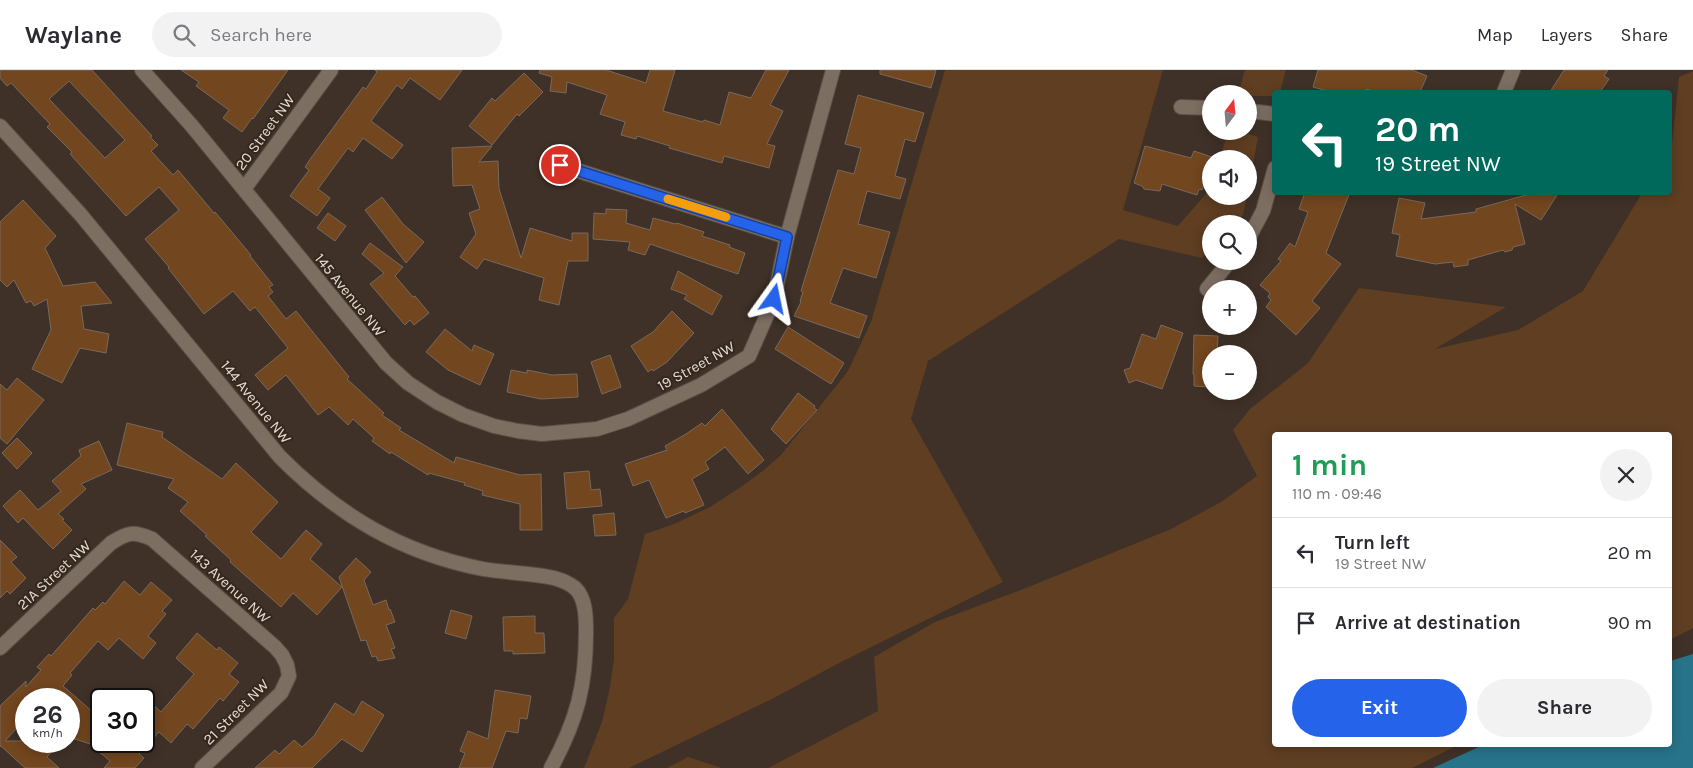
<!DOCTYPE html>
<html lang="en">
<head>
<meta charset="utf-8">
<style>
  body { margin:0; font-family:Karla,sans-serif; background:#f2f2f3; color:#2b2b33; height:100vh; display:flex; flex-direction:column; font-size:19px; white-space:nowrap }
  * { box-sizing:border-box; margin:0 }
  p { font-size:16px; color:#7c7c81 }
  .icon { flex:none; width:28px; height:28px; fill:none; stroke:currentColor; stroke-width:2; stroke-linecap:round; stroke-linejoin:round }
  .map { position:relative; flex:1; overflow:hidden }
  .panel { position:absolute; left:1272px; top:362px; width:400px; height:315px; display:flex; flex-direction:column; background:#fff; border-radius:5px; box-shadow:0 2px 12px #0003 }
  .panel>* { flex:none }
  .banner { position:absolute; left:1272px; top:20px; width:400px; height:105px; border-radius:5px; box-shadow:0 2px 12px #0003; background:#00695c; color:#fff; overflow:hidden }
  .needle { width:32px; rotate:16deg }
  .controls { position:absolute; left:1202px; top:15px; display:grid; gap:10px }
  .controls a { display:grid; place-items:center; width:55px; height:55px; border-radius:50%; background:#fff; box-shadow:0 2px 12px #0003; font-size:25px }
  .speed { position:absolute; left:15px; top:618px; display:flex; gap:10px; font-size:25px; font-weight:700; text-align:center }
  .speed>* { display:grid; place-content:center; width:65px; height:65px; border-radius:50%; background:#fff; box-shadow:0 2px 12px #0003; line-height:1 }
  .speed small { font-size:12px; font-weight:400 }
  .speed .limit { border:2px solid #111; border-radius:8px; background:#fff; color:#111 }
  .pin { position:absolute; display:grid; place-items:center; width:42px; height:42px; color:#fff; margin:-21px; border:2px solid #fff; border-radius:50%; box-shadow:0 1px 5px #0007 }
  .me { position:absolute; width:55px; margin:-28px; rotate:12deg; stroke-linejoin:round; filter:drop-shadow(0 0 4px #0008) }
  .turn { display:flex; align-items:center; gap:18px; height:105px; padding:0 20px; font-size:22px }
  .turn .icon { width:65px; height:65px; stroke-width:2.5 }
  .turn b { display:block; font-size:35px; line-height:42px }
  .round { display:grid; place-items:center; flex:none; width:52px; height:52px; border-radius:26px; background:#f2f2f3 }
  .head { display:flex; align-items:center; justify-content:space-between; height:85px; padding:0 20px }
  h1 { font-size:30px; font-weight:700; line-height:38px; color:#1e9e55 }
  .primary-button { display:flex; gap:10px; margin-top:auto; padding:10px 20px }
  .primary-button a { flex:1; height:58px; border-radius:30px; background:#2563eb; color:#fff; font-size:20px; font-weight:700; line-height:58px; text-align:center }
  .primary-button a+a { background:#f2f2f3; color:#2b2b33 }
  ul { padding:0; list-style:none }
  li { display:flex; align-items:center; gap:15px; height:70px; padding:0 20px; border-top:1px solid #e1e1e2 }
  li div { flex:1 }
  li b { display:block; font-size:19px }
  li em { font-style:normal }
  header { display:flex; align-items:center; gap:30px; box-sizing:border-box; height:70px; padding:0 25px; background:#fff; border-bottom:1px solid #e1e1e2 }
  header strong { font-size:24px }
  nav { display:flex; gap:28px; margin-inline-start:auto; font-size:18px }
  .search { width:350px; height:45px; background:#f2f2f3; display:flex; align-items:center; gap:12px; box-sizing:border-box; padding:0 18px; border-radius:28px; color:#7c7c81; font-size:19px }
  .map>svg:first-child { display:block }
  .green { fill:#5f3e22 }
  .water { fill:#277389 }
  .building { fill:#72461f; stroke:#78695d; fill-rule:evenodd }
  .lines { fill:none; stroke-linecap:round; stroke-linejoin:round }
  .minor-casing { stroke:#5a5047; stroke-width:16 }
  .tertiary-casing { stroke:#5a5047; stroke-width:16 }
  .minor { stroke:#7d6e62; stroke-width:14 }
  .tertiary { stroke:#7d6e62; stroke-width:14 }
  .route-casing { stroke:#184099; stroke-width:12 }
  .route { stroke:#2563eb; stroke-width:9 }
  .slow { stroke:#f59e0b; stroke-width:9 }
  .labels { text-anchor:middle; stroke-width:4; stroke-linejoin:round; paint-order:stroke }
  .street-label { font-size:15px; fill:#e4dcd5; stroke:#34281d }
</style>
</head>
<body>
<header>
<strong>Waylane</strong>
<div class="search"><svg class="icon" aria-label="search" viewBox="0 0 24 24"><circle cx="10" cy="10" r="6"/><path d="M15 15l6 6"/></svg>Search here</div>
<nav><a>Map</a><a>Layers</a><a>Share</a></nav>
</header>
<div class="map">
<svg width="1693" height="698" viewBox="0 0 1693 698">
  <rect width="100%" height="100%" fill="#3f3127"/>
  <!-- green -->
  <g class="green">
    <path d="M945,0h218l-40,140 55,16 33,-38v8h36l-4,19 -9,9h-23v24l-9,10 -83,-19 -191,122 -17,58 92,163 -164,81 -65,35 -145,70h-45l18,-46 8,-35 4,-28v-41l14,-19 17,-65 29,-10 36,-17 28,-18 26,-19 17,-15 67,-84 23,-49z"/>
    <path d="M1245,0h41l-6,22h-5v4h-26v-2h-11z"/>
    <path d="M1693,1v557l-23,12v-205h-395v310h183l-46,23h-644l110,-57 -4,-54 61,-35 96,-36 140,-57 50,-27 36,-26 -24,-46 17,-21 58,-46 51,-75 147,19 -71,42 83,-19 65,-39 59,-98 28,-1v-46l2,-2 7,-67z"/>
    <path d="M1228,61h10l20,6 -9,48v-26h-29z"/>
    <path d="M688,687l34,11h-55z"/>
  </g>
  <!-- water -->
  <path class="water" d="M1693,584v114h-260l50,-23h187v-84z"/>
  <!-- building -->
  <g class="building">
    <path d="M0,0h92l60,66 -2,1 8,8 -7,6 22,24 5,-5 36,43 1,-1 36,43 -1,1 23,29 -4,2 4,5 -5,4 18,23 10,-8 53,66 -2,2 37,34 -2,2 19,13 -2,2 55,33 2,-6 64,18 21,-1 1,56h-22v-26l-38,-9 1,-4 -19,-6 1,-2 -36,-10 -1,2 -37,-23 -1,2 -18,-13 2,-3 -21,-19 -5,6 -19,-18 -11,8 -32,-40 -18,15 -13,-15 33,-27 -33,-41 -5,4 -17,-20 -29,23 -36,-46 1,-1 -24,-28 34,-29 -20,-23 -33,29 -56,-62 2,-2 -25,-25 3,-3 -39,-41 -4,3 -7,-8zM69,11l56,59 -20,18 -56,-59z"/>
    <path d="M181,0h107l-35,49 -1,-1 -10,14 -19,-14 6,-8 -33,-24 3,-4z"/>
    <path d="M375,0h87l-22,30 -30,-22 -8,11 -5,-4 -26,36 32,24 -11,14 -29,-21 -10,14 -5,-4 -30,41 12,9 -13,18 -27,-20 19,-26 -4,-3 6,-9 52,-71 3,2 11,-17z"/>
    <path d="M540,0h66l40,13 4,-13h25l-12,41 40,11 1,-2 16,5 9,-33 22,6 15,-28h23l-19,35 13,6 -16,33 8,2 -6,22 -45,-12 -2,7 -53,-15 1,-2 -33,-10 -1,3 -15,-4 4,-13 -25,-8 7,-19 -40,-13 -1,11 -16,-2 2,-14 -13,-4z"/>
    <path d="M880,0h56l-5,18 -51,-14z"/>
    <path d="M1318,0h94l15,6 -7,16h-43l-11,-3 -1,3h-34l-18,-5z"/>
    <path d="M1564,0h44l-4,6 5,3 -9,13h-50z"/>
    <path d="M524,3l19,19 -24,24 -2,-2 -25,31 -23,-19 23,-28 3,3z"/>
    <path d="M858,25l66,18 -9,29 -10,-3 -10,37 11,3 -6,20 -33,-8 -9,33 32,8 -14,46 -33,-10 -13,35 37,13 -8,22 -65,-22 7,-14 -1,-1 3,-9 -2,-1 37,-121 16,4 7,-26 -16,-4z"/>
    <path d="M492,76l-13,16 19,-1 1,28 22,69 9,-30 42,13v-8h16v28h-20l-9,44 -20,-5 5,-22 -60,-19 -7,10 -17,-12 16,-23 -7,-21 11,-4 -8,-24 -19,1 -1,-38z"/>
    <path d="M1145,76l46,12 3,-7 18,6 -10,33 -3,-1 -2,6 -35,-11 -2,7 -16,-2 -2,-3 -8,-3z"/>
    <path d="M1305,122h45l-24,61 15,11 -29,37 8,7 -24,27 -30,-28 5,-7 -3,-3 2,-4 -10,-8 21,-24 -3,-2 12,-16 5,4 13,-35 -9,-3z"/>
    <path d="M1537,122h22l-18,28 -26,-16 10,40 -12,3 -1,3 -7,2 -2,-2 -35,10v5l-14,2 -1,-5 -18,2 -39,-8 4,-21 -8,-2 7,-35 26,5 -4,16 55,-7v-3z"/>
    <path d="M382,127l21,27 21,18 -18,21 -41,-53z"/>
    <path d="M23,130l33,36 -11,12 18,38 32,-4 17,21 -31,3 3,23 25,5 -3,19 -26,-5 -18,35 -30,-14 19,-39 -4,-31 -13,7 -3,-5 -5,2 -12,-23 -7,7 -7,-7v-58z"/>
    <path d="M606,139l21,1 -1,13 24,7 3,-12 23,6 1,-1 27,9 -2,4 28,9 -1,2 16,6 -7,21 -88,-30 -5,11 -17,-5 2,-8 -37,-3 1,-26 12,1z"/>
    <path d="M328,143l18,13 -11,15 -18,-13z"/>
    <path d="M370,173l33,24 -8,9 18,21 2,-1 14,17 -15,12 -4,-5 -5,5 -35,-41 14,-11 -22,-19z"/>
    <path d="M678,201l44,25 -10,19 -28,-16 3,-4 -16,-6z"/>
    <path d="M672,241l22,22 -27,29 -14,9 -1,-2 -4,3 -17,-26 22,-14z"/>
    <path d="M1161,255l22,8 -21,56 -26,-9 -7,3 -5,-13 6,-2 12,-34 14,5z"/>
    <path d="M788,257l56,36 -13,21 -56,-35z"/>
    <path d="M445,259l27,22 2,-6 20,9 -14,31 -32,-15 -22,-18z"/>
    <path d="M1194,265l24,1 -1,18h-6v27h-2v6l-15,-1v-11l-1,-1z"/>
    <path d="M610,285l11,32 -19,7 -11,-32z"/>
    <path d="M511,300l16,3v-3l25,5 25,-1 1,23 -37,2 -34,-7z"/>
    <path d="M17,308l27,22 -37,44 -7,-6v-54l7,6z"/>
    <path d="M798,323l17,13 -1,2 3,2 -31,34 -15,-15z"/>
    <path d="M722,339l42,51 -16,14 -23,-27 -20,15 4,7 -17,10 12,26 -19,8 -1,-2 -18,7 -17,-38 -16,6 -8,-22 42,-14 -2,-4 21,-12 16,-11 3,3z"/>
    <path d="M127,353l36,9 -1,5 60,42 14,-16 42,39 -27,30 30,27 25,-29 16,14 -12,15 32,28 -25,28 -24,-22 -12,14 -51,-45 1,-2 -26,-24 2,-1 -27,-24 8,-9 -20,-14 6,-9 -57,-14z"/>
    <path d="M17,368l15,15 -15,16 -15,-16z"/>
    <path d="M99,371l13,29 -31,14 5,5 -28,25 6,5 -2,1 10,10 -19,19 -30,-31 -5,5 -15,-17 17,-16 18,20 23,-19 -9,-10 29,-25 -2,-6z"/>
    <path d="M589,401l2,19 9,-1 2,17 -35,3 -3,-36z"/>
    <path d="M614,443l2,22 -21,1 -2,-21z"/>
    <path d="M0,470l17,17 -6,5 15,16 -16,16 -3,-3 -7,7z"/>
    <path d="M356,488l15,14 -7,8 9,25 13,-5 3,10 1,-1 5,13 -9,3 9,23 -4,1 4,9 -17,3 -2,-5 -4,1 -6,-17 -5,1 -22,-64z"/>
    <path d="M124,511l16,14 11,-13 21,18 -10,11 4,3 -18,22 8,7 -13,16 -24,-21 -11,12 -10,-9 -28,32 2,2 -9,11 38,33v22h43v-45l17,16 33,-38 -18,-16 21,-25 20,17 2,-3 19,16 -9,11 10,8 -16,19 -3,-3 -27,31 -6,-5 -16,19 -12,-11 -20,22 5,4 -9,10h-31l6,-7 -20,-17 -21,-7v-38h-43v19l-21,23h56l-14,16 12,11h-34l-24,-22 -1,1v-41l26,-25v6l15,-17 -4,-3 12,-13 2,2 42,-48 2,2 8,-8 2,2z"/>
    <path d="M451,540l21,6 -6,23 -21,-6z"/>
    <path d="M535,546v17h9l1,20 -32,1v-3h-9l-1,-34z"/>
    <path d="M495,620l36,6 -4,23 -7,-1 -2,15 -12,-2 -14,37h-33l6,-15 -5,-2 8,-20 20,8z"/>
    <path d="M362,631l22,14 -22,37 -20,-13 -30,29h-57l20,-18 4,4 15,-14 8,7 12,-11 21,-33 19,12z"/>
  </g>
  <g class="lines">
    <!-- minor casing -->
    <g class="minor-casing">
      <g id="minor">
        <path d="M142,0l50,56 194,237 22,20 29,19 26,13 31,11 24,5 24,3 55,-5 31,-10 73,-34 48,-29 25,-57 13,-62 46,-167"/>
        <path d="M1504,22l9,-22"/>
        <path d="M1181,37l30,1"/>
        <path d="M1249,41l26,3"/>
        <path d="M560,95l227,72"/>
        <path d="M244,119l87,-119"/>
        <path d="M1249,167l14,-26 12,-43"/>
        <path d="M1207,219l23,-28"/>
        <path d="M0,578l111,-105c17,-11 23,-12 41,-4l123,108 7,8 5,10 2,11 -8,17 -79,75"/>
      </g>
    </g>
    <!-- tertiary casing -->
    <g class="tertiary-casing">
      <path id="tertiary" d="M0,56l81,89 199,242c58,58 121,96 203,112 23,4 48,4 71,9 7,2 15,5 21,10 11,10 11,30 11,44 0,54 -9,88 -35,136"/>
    </g>
    <!-- minor -->
    <use href="#minor" class="minor"/>
    <!-- tertiary -->
    <use href="#tertiary" class="tertiary"/>
  </g>
  <g class="lines">
    <!-- route casing -->
    <g class="route-casing">
      <path id="route" d="M560,95l227,72 -13,62"/>
    </g>
    <!-- route -->
    <use href="#route" class="route"/>
    <!-- slow -->
    <path class="slow" d="M668,129l58,18"/>
  </g>
  <g class="labels">
    <!-- street labels -->
    <g class="street-label">
      <text transform="translate(265 62) rotate(-54)" y="5">20 Street NW</text>
      <text transform="translate(350 225) rotate(51)" y="5">145 Avenue NW</text>
      <text transform="translate(696 296) rotate(-29)" y="5">19 Street NW</text>
      <text transform="translate(256 332) rotate(51)" y="5">144 Avenue NW</text>
      <text transform="translate(54 505) rotate(-43)" y="5">21A Street NW</text>
      <text transform="translate(230 516) rotate(42)" y="5">143 Avenue NW</text>
      <text transform="translate(236 642) rotate(-45)" y="5">21 Street NW</text>
    </g>
  </g>
</svg>
<div class="controls">
<a><svg class="needle" viewBox="-14 -14 28 28"><path d="M0-13l5 13h-10z" fill="#e53935"/><path d="M0 13l5-13h-10z" fill="#7c7c81"/></svg></a>
<a><svg class="icon" aria-label="sound" viewBox="0 0 24 24"><path d="M4 9h4l5-4v14l-5-4H4zM17 9q2 3 0 6"/></svg></a>
<a><svg class="icon" aria-label="search" viewBox="0 0 24 24"><circle cx="10" cy="10" r="6"/><path d="M15 15l6 6"/></svg></a>
<a>+</a>
<a>−</a>
</div>
<div class="speed"><div>26<small>km/h</small></div><div class="limit">30</div></div>
<div class="pin" style="left:560px;top:95px;background:#d93025"><svg class="icon" aria-label="arrive" viewBox="0 0 24 24"><path d="M6 21V4h12l-3 4 3 4H6"/></svg></div>
<svg class="me" style="left:774px;top:229px" viewBox="-20 -20 40 40"><path d="M0-17L14 15 0 8-14 15z" fill="#2563eb" stroke="#fff" stroke-width="4"/></svg>
<div class="banner">
<div class="turn"><svg class="icon" aria-label="left" viewBox="0 0 24 24"><path d="M17 20v-9H6M10 6l-5 5 5 5"/></svg><div><b>20 m</b>19 Street NW</div></div>
</div>
<section class="panel">
<div class="head"><div><h1>1 min</h1><p>110 m · 09:46</p></div><a class="round"><svg class="icon" aria-label="close" viewBox="0 0 24 24"><path d="M6 6l12 12M18 6L6 18"/></svg></a></div>
<ul>
<li><svg class="icon" aria-label="left" viewBox="0 0 24 24"><path d="M17 20v-9H6M10 6l-5 5 5 5"/></svg><div><b>Turn left</b><p>19 Street NW</p></div><em>20 m</em></li>
<li><svg class="icon" aria-label="arrive" viewBox="0 0 24 24"><path d="M6 21V4h12l-3 4 3 4H6"/></svg><div><b>Arrive at destination</b></div><em>90 m</em></li>
</ul>
<div class="primary-button"><a>Exit</a><a>Share</a></div>
</section>
</div>
</body>
</html>
